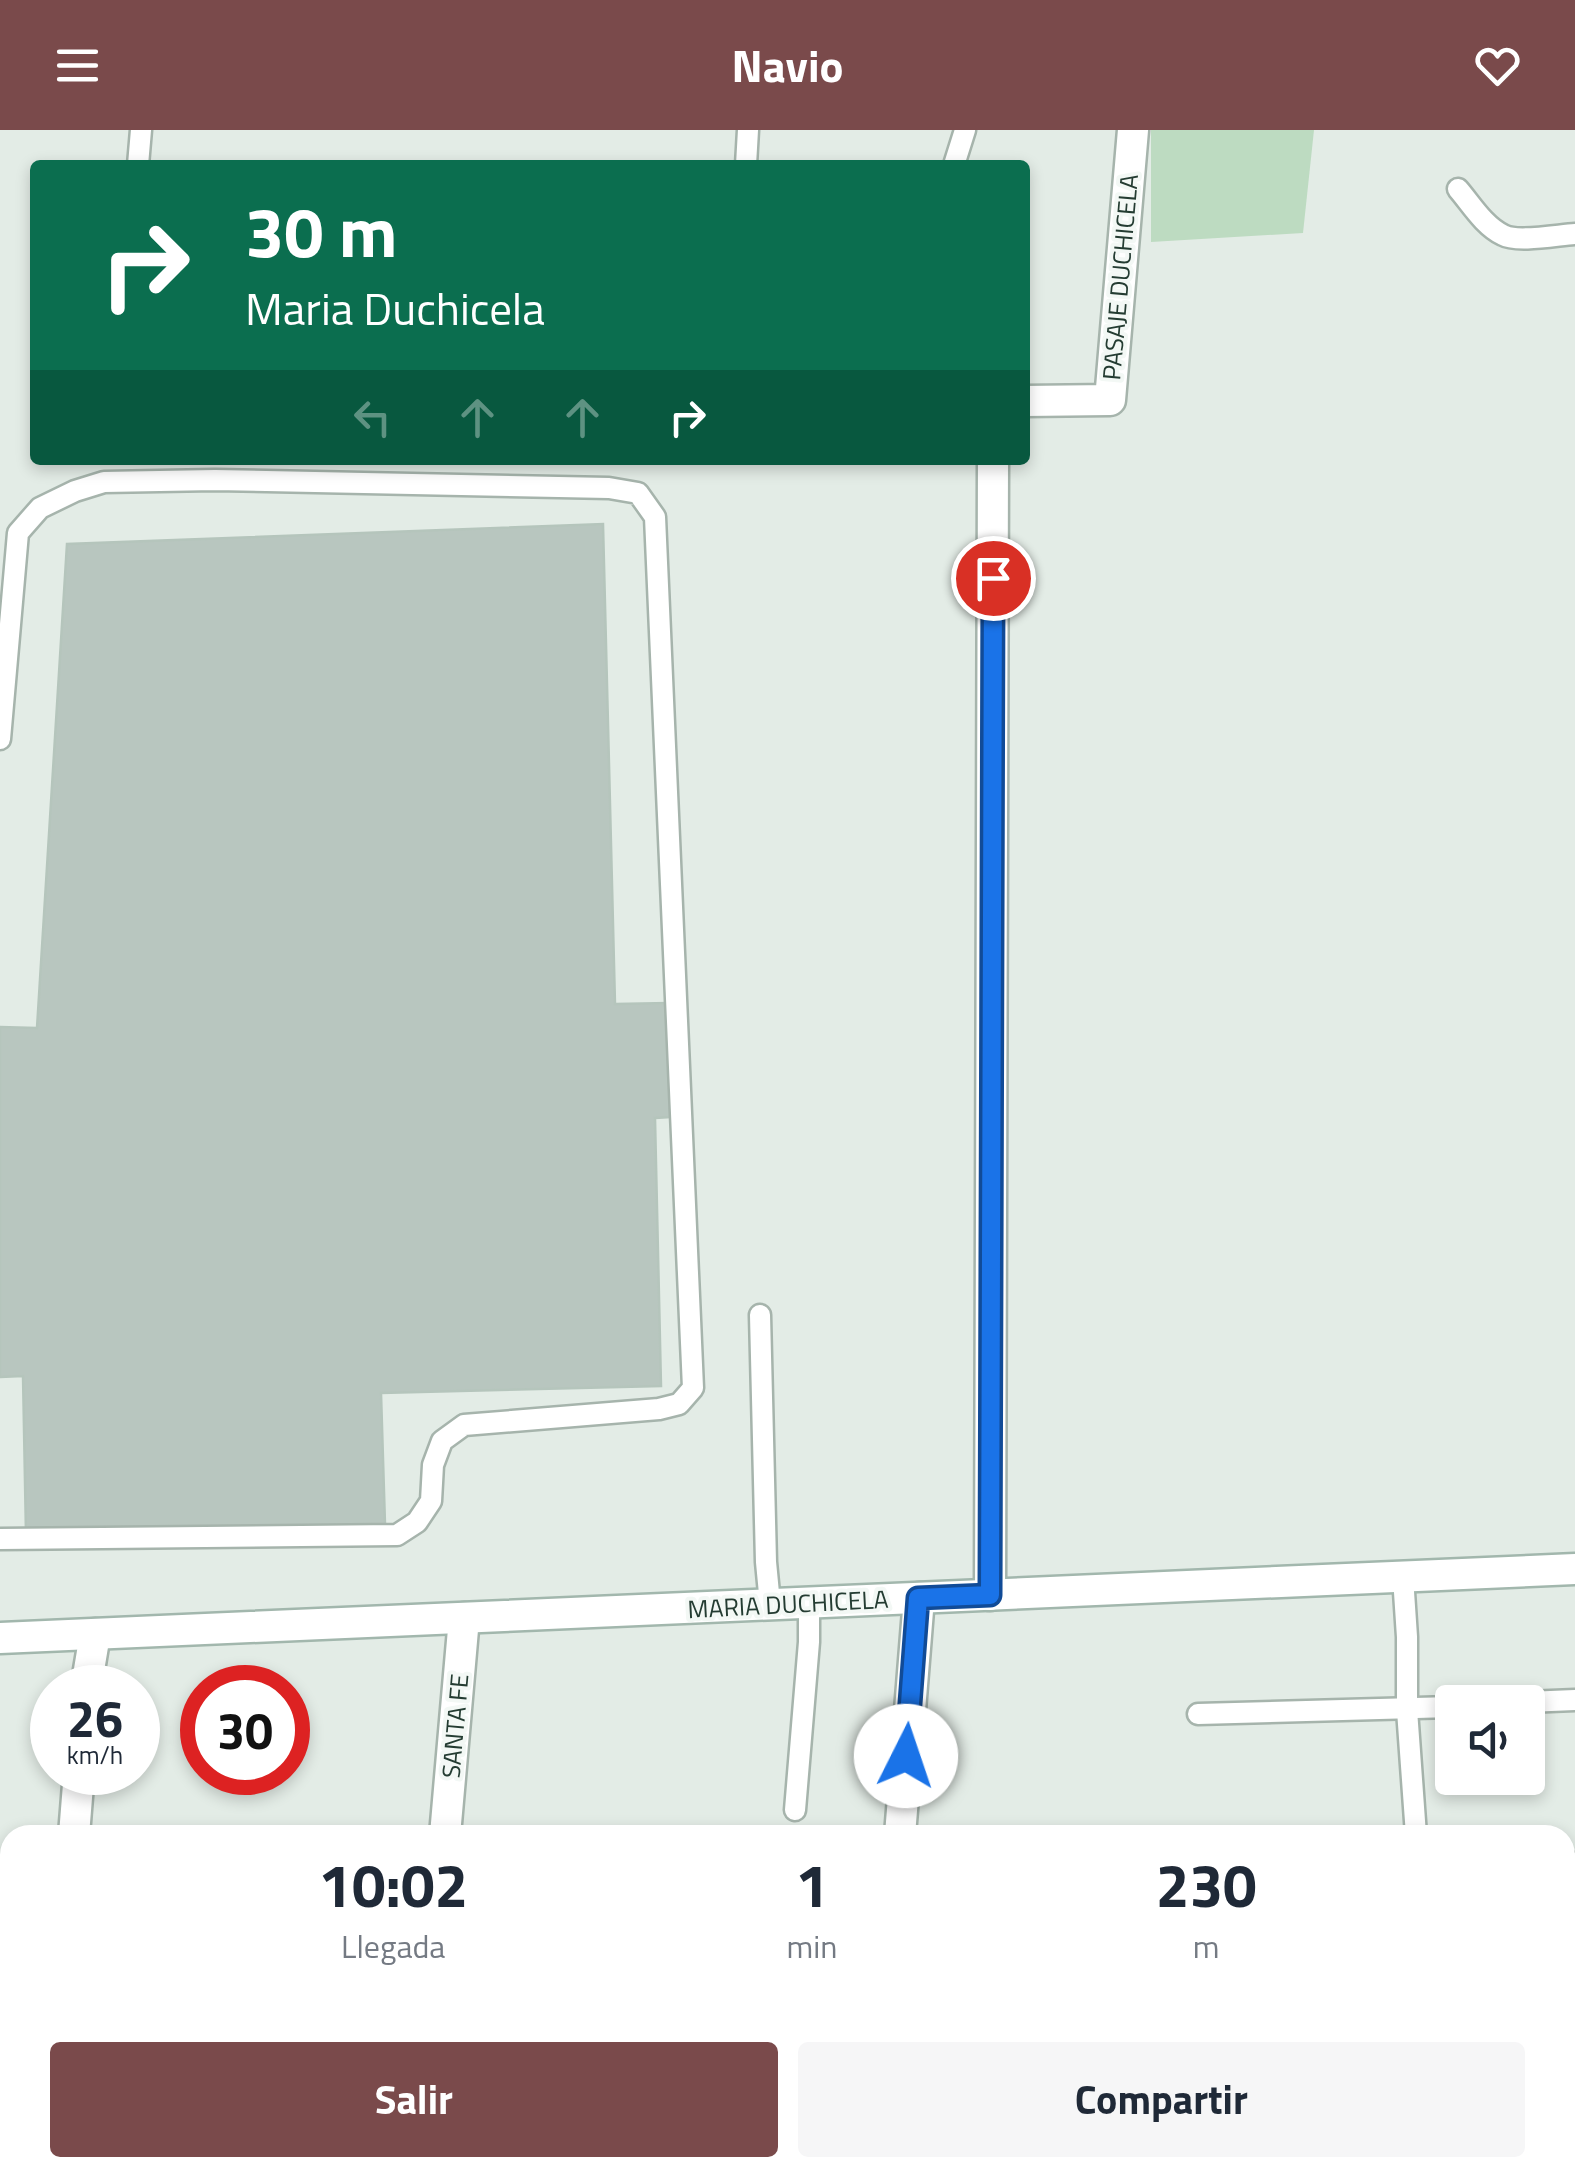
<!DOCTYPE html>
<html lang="es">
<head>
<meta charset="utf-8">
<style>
  body { margin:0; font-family:"Titillium Web",sans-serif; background:#f6f6f7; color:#1f2937; height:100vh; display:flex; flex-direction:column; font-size:38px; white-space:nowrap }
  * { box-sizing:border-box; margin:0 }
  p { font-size:32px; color:#747a83 }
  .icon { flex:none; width:55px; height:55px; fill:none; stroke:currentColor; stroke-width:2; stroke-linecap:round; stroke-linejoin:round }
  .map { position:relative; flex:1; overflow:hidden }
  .side { position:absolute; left:0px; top:1695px; width:1575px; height:352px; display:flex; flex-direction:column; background:#fff; border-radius:30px 30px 0 0; box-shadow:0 5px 15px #0003 }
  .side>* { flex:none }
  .top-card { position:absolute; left:30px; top:30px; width:1000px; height:305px; border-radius:10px; box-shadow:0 5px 15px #0003; background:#0b6e4f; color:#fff; overflow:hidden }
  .buttons { position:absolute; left:1435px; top:1555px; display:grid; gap:20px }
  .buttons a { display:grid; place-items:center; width:110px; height:110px; border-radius:10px; background:#fff; box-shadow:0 5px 15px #0003; font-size:50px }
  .speed { position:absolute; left:30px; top:1535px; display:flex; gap:20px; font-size:50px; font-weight:700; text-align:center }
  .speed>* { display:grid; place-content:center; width:130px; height:130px; border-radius:50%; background:#fff; box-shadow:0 5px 15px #0003; line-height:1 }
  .speed small { font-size:25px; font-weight:400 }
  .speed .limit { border:15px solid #d22; background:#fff; color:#111 }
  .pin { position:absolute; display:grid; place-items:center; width:85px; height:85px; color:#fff; margin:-42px; border:5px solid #fff; border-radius:50%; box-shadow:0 2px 10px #0007 }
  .me { position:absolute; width:110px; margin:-55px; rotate:4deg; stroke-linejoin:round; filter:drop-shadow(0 0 8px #0008) }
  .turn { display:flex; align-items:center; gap:35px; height:210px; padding:0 50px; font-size:45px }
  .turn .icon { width:130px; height:130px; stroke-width:2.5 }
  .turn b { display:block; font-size:70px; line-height:85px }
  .lanes { display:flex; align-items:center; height:95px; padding:0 50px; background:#0003; justify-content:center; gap:50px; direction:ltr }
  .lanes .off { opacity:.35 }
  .eta { display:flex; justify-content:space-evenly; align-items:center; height:170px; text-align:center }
  .eta b { font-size:60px; font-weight:700; line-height:70px }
  .cta { display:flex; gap:20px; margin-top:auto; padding:20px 50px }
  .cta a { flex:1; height:115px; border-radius:10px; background:#7a4a4b; color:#fff; font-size:40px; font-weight:700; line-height:115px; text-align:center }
  .cta a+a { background:#f6f6f7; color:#1f2937 }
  header { display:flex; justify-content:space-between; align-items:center; height:130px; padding:0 50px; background:#7a4a4b; color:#fff; font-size:45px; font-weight:700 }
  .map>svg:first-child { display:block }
  .green { fill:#bddbc1 }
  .building { fill:#b8c6bf; stroke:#b5c5bc; stroke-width:2.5 }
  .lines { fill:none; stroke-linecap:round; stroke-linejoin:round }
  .service-casing { stroke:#a6b4ac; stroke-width:25 }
  .minor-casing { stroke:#a6b4ac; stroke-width:35 }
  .secondary-casing { stroke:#a2b7ad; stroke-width:35 }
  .service { stroke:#fff; stroke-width:20 }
  .minor { stroke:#fff; stroke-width:30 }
  .secondary { stroke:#fff; stroke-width:30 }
  .route-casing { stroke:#114b97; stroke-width:25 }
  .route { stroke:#1a73e8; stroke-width:18 }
  .labels { text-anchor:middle; stroke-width:8; stroke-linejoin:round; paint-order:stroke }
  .street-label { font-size:25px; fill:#243c32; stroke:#f3f8f5 }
</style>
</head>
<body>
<header><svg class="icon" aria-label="menu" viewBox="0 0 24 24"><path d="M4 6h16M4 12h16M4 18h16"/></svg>Navio<svg class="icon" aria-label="heart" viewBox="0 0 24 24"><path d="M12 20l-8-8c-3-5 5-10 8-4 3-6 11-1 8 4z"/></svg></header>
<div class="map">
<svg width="1575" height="2046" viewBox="0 0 1575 2046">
  <rect width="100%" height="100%" fill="#e3ece6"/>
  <!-- green -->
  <path class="green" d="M1151,0h163l-11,103 -152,9z"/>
  <!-- building -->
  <path class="building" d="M603,394l12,480 53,-1 2,114 -15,1 6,268 -280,7 4,131 -359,11 -3,-159 -23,1v-350l37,1 30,-484z"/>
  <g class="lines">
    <!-- service casing -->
    <g class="service-casing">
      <g id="service">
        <path d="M138,35l3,-35"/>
        <path d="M746,35l2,-35"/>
        <path d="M954,35l11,-35"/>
        <path d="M1458,59c13,15 26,37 45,46 14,8 55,0 72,-1"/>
        <path d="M0,609l18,-206 22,-25 35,-17 29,-9 111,-2 394,8 29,5 17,24 38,871 -14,16 -20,5 -195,16 -22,16 -9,24 -2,36 -14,21 -20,13 -397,4"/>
        <path d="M760,1185l6,247 4,42"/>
        <path d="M1403,1447l4,60v73l9,125"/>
        <path d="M1527,1572l48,-2"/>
        <path d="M1198,1584l254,-7"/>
        <path d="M795,1680l14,-168v-39"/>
        <path d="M1565,1733h10"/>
        <path d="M1565,1906h10"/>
        <path d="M1440,2038l1,8"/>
      </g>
    </g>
    <!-- minor casing -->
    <g class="minor-casing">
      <g id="minor">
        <path d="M1025,271l85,-1 23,-270"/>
        <path d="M990,1465l3,-1135"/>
        <path d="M86,1558l9,-54"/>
        <path d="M74,1705l5,-63"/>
        <path d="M445,1705l19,-217"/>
        <path d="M900,1705l19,-237"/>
        <path d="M46,2046l1,-8"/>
        <path d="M414,2046l1,-8"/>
        <path d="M874,2046l1,-8"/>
      </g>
    </g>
    <!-- secondary casing -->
    <g class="secondary-casing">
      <path id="secondary" d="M0,1508l1575,-69"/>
    </g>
    <!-- service -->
    <use href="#service" class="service"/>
    <!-- minor -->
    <use href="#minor" class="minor"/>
    <!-- secondary -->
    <use href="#secondary" class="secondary"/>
  </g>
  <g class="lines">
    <!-- route casing -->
    <g class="route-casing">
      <path id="route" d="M906,1626l12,-158 72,-3 3,-1017"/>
    </g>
    <!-- route -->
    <use href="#route" class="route"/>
  </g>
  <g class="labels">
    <!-- street labels -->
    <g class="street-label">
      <text transform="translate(1120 147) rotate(-85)" y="9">PASAJE DUCHICELA</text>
      <text transform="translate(788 1474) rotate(-3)" y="9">MARIA DUCHICELA</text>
      <text transform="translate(455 1596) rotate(-85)" y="9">SANTA FE</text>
    </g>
  </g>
</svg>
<div class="buttons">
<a><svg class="icon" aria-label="sound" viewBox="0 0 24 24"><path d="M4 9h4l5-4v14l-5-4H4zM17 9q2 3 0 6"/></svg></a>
</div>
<div class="speed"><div>26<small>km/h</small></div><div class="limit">30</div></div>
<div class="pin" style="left:993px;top:448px;background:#d93025"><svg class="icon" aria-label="arrive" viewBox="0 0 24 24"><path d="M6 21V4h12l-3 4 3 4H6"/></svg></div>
<svg class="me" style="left:906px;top:1626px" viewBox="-20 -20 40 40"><circle r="19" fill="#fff"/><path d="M0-13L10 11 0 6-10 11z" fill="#1a73e8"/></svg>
<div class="top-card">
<div class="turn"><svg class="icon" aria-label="right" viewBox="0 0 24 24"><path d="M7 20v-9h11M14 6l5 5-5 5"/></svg><div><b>30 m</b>Maria Duchicela</div></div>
<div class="lanes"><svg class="icon off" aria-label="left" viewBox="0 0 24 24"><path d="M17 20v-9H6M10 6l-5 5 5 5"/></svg><svg class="icon off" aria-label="ahead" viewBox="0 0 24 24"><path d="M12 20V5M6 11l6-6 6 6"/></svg><svg class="icon off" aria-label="ahead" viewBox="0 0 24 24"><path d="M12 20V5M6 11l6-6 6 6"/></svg><svg class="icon" aria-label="right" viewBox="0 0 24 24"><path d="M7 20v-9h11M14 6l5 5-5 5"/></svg></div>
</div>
<section class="side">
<div class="eta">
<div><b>10:02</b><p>Llegada</p></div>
<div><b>1</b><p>min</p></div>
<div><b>230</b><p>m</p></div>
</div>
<div class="cta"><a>Salir</a><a>Compartir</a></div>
</section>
</div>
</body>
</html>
